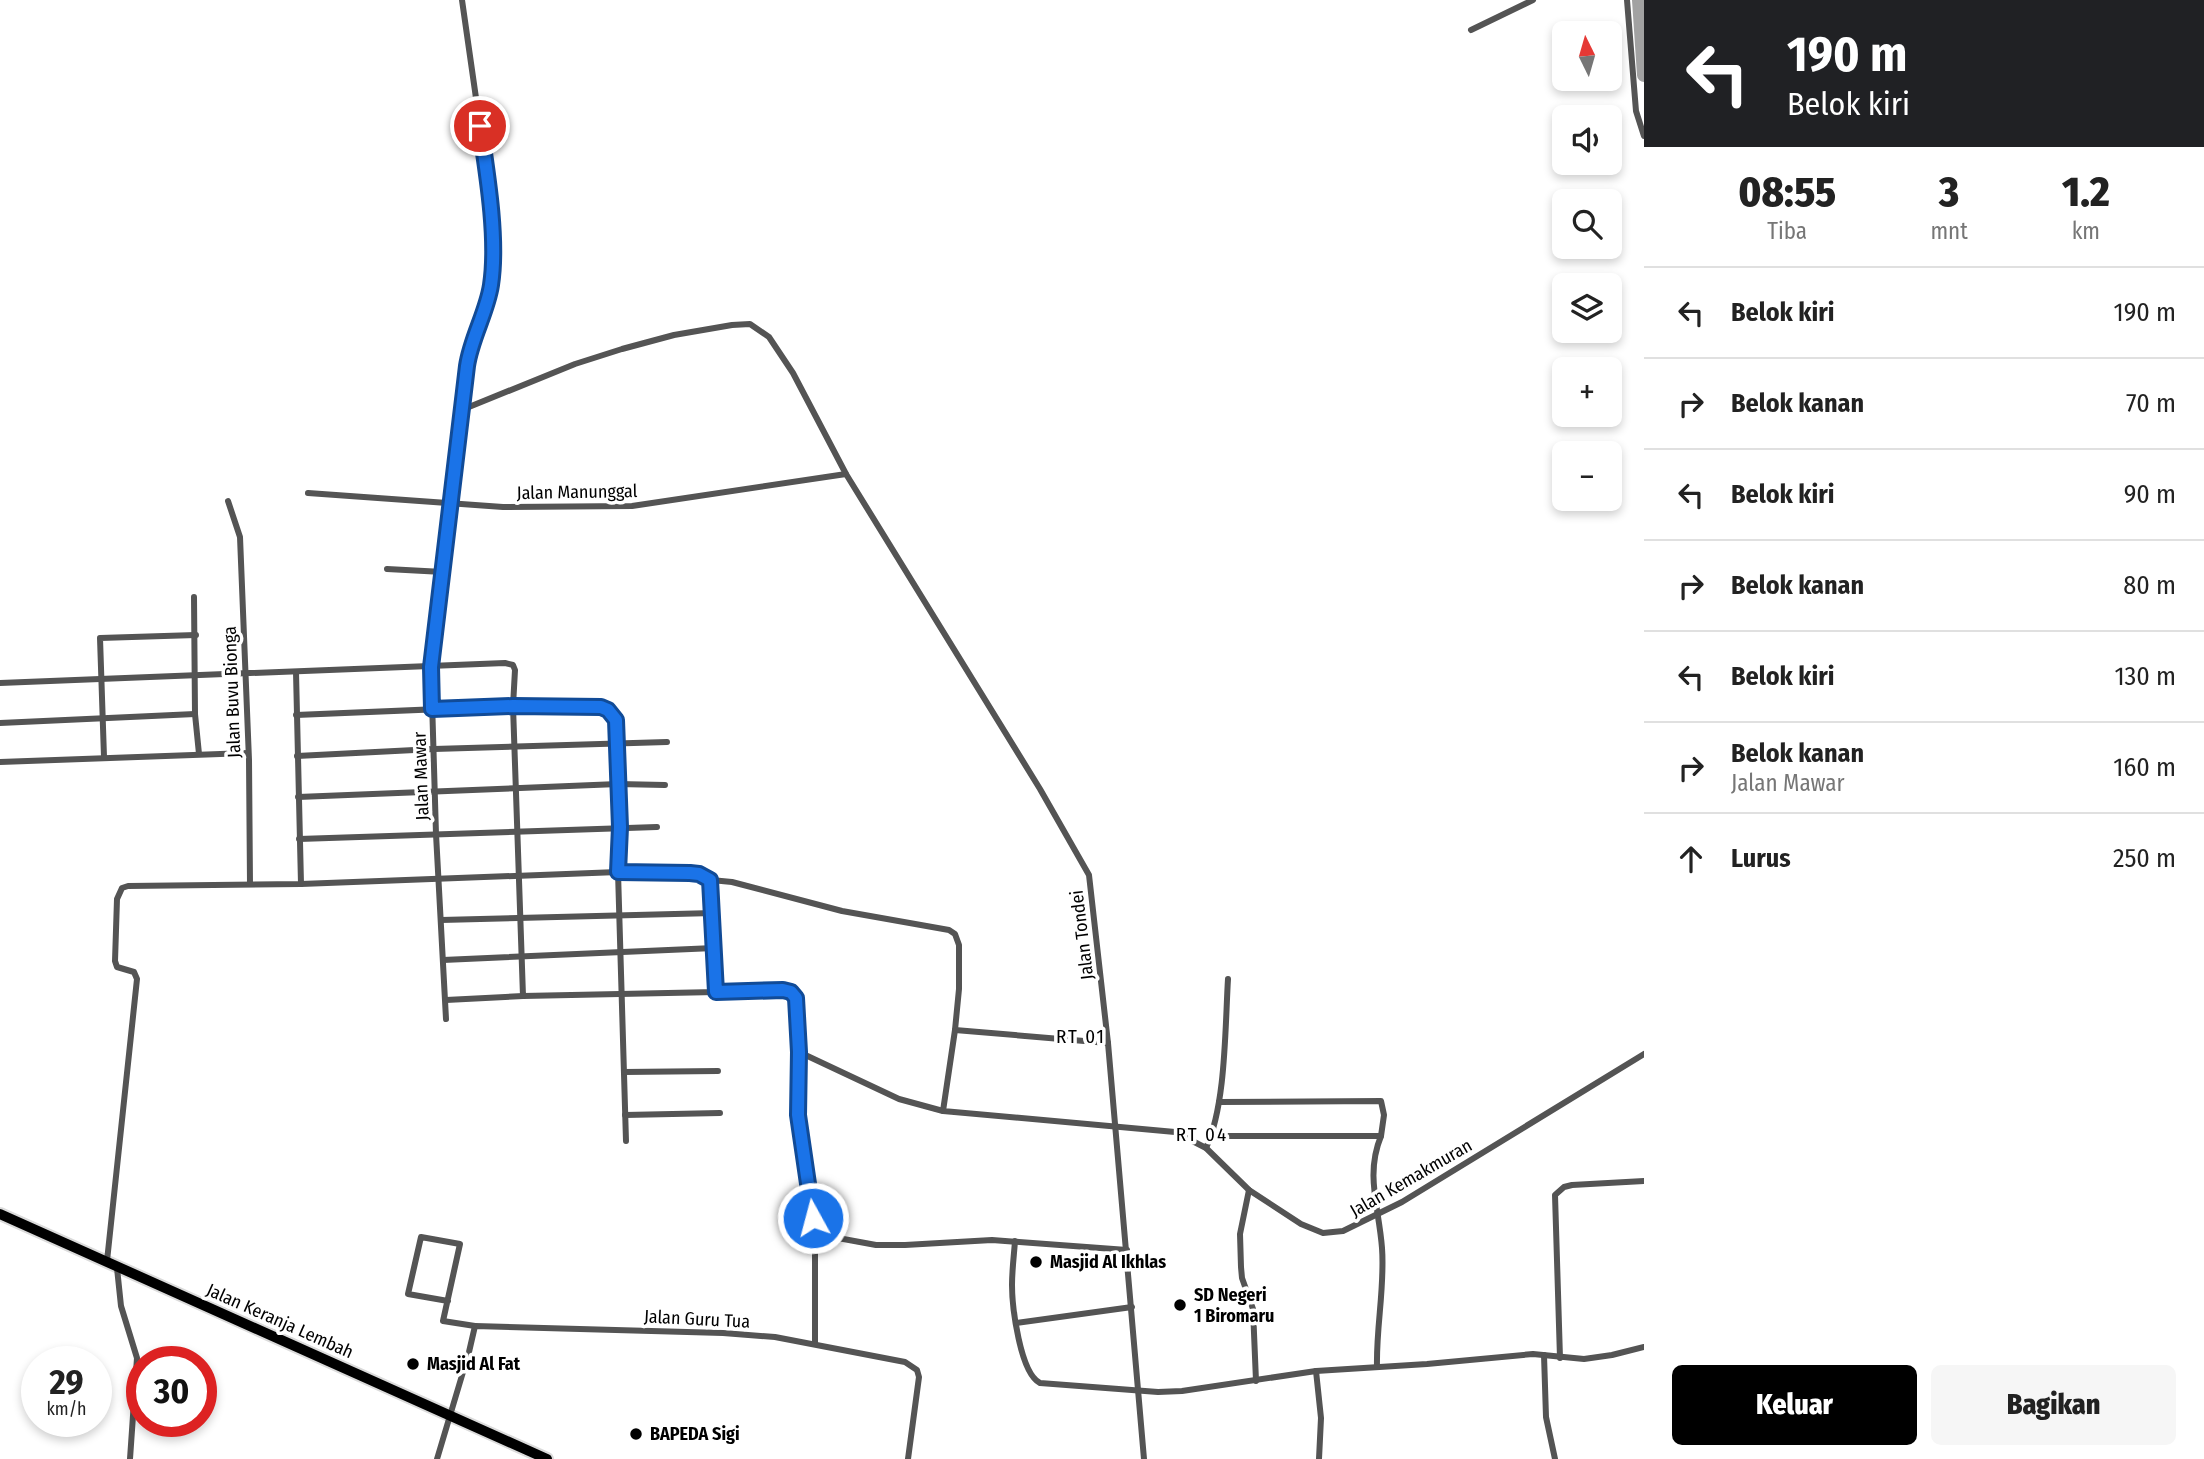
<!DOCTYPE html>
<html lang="id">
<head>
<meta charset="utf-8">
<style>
  body { margin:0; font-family:"Fira Sans Condensed",sans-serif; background:#f6f6f6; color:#222; height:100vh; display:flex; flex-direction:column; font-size:26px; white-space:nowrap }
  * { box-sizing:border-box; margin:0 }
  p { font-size:23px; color:#767676 }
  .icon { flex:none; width:38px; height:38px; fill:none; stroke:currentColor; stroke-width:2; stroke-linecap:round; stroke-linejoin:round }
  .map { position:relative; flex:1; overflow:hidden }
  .panel { display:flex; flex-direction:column; background:#fff; width:560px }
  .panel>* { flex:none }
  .banner { background:#202124; color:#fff; overflow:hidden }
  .needle { width:46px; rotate:355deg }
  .controls { position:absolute; left:1552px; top:21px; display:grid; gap:14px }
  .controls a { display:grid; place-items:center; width:70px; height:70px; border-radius:10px; background:#fff; box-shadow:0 4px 10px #0003; font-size:35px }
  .speed { position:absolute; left:21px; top:1346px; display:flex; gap:14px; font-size:35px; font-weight:700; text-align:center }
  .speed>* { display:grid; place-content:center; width:91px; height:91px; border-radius:50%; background:#fff; box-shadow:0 4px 10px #0003; line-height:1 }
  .speed small { font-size:18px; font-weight:400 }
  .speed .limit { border:10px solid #d22; background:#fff; color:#111 }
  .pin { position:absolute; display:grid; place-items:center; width:60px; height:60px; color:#fff; margin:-30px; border:4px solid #fff; border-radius:50%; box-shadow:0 2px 7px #0007 }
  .me { position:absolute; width:77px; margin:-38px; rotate:353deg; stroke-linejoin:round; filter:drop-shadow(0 0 5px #0008) }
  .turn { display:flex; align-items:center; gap:24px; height:147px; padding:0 28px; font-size:32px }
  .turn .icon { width:91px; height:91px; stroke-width:2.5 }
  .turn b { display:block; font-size:49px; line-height:60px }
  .eta { display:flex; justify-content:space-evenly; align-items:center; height:119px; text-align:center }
  .eta b { font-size:42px; font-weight:800; line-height:49px }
  .button { display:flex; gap:14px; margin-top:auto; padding:14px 28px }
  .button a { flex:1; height:80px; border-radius:10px; background:#000; color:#fff; font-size:28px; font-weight:800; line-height:80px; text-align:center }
  .button a+a { background:#f6f6f6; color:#222 }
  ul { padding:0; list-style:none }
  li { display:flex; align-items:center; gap:21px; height:91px; padding:0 28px; border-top:2px solid #e0e0e0 }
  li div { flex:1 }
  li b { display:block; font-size:26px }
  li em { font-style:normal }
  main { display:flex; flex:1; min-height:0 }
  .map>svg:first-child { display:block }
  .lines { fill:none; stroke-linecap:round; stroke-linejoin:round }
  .river { stroke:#a2a2a2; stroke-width:14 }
  .primary-casing { stroke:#dbdbdb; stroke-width:14 }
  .street { stroke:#545454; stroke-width:6 }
  .primary { stroke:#000; stroke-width:10 }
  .route-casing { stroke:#114b97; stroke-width:18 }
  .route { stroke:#1a73e8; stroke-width:12 }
  .poi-dot { fill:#000; stroke:#fff; stroke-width:2.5 }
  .labels { text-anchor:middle; stroke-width:7; stroke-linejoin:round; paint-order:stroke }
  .street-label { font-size:18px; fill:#000; stroke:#fff }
  .poi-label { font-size:18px; font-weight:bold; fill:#000; stroke:#fff; text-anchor:start }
  .neighbourhood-label { font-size:19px; letter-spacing:2px; fill:#000; stroke:#fff }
</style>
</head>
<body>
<main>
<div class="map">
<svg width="1644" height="1459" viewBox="0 0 1644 1459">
  <rect width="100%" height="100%" fill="#fff"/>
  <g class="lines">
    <!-- river -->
    <path class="river" d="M1639,0l5,75"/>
    <!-- primary casing -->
    <g class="primary-casing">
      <path id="primary" d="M0,1214l547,245"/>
    </g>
    <!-- street -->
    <g class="street">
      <path d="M1627,0l9,111 8,25"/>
      <path d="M1471,30l62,-30"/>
      <path d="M464,409l111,-45 47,-15 52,-14 58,-10 18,-1 19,13 24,36 53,101 194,315 49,86 19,168 36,416"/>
      <path d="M308,493l195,14 129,-1 214,-32"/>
      <path d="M228,501l12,36 9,223 1,124"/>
      <path d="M387,569l56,3"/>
      <path d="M194,597l1,117 4,40"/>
      <path d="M296,672l5,212"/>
      <path d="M0,683l505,-20 8,2 2,5 -2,36 89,1 6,3 8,10 2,24 2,83 -2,45 8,269"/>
      <path d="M296,715l217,-9 10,290 193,-4 -5,-112"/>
      <path d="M0,723l195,-9"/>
      <path d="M297,756l137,-7 233,-7"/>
      <path d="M104,757l-4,-119 96,-3"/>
      <path d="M0,762l248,-9"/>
      <path d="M298,797l320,-13 47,1"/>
      <path d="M299,839l358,-12"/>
      <path d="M441,920l273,-7"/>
      <path d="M443,960l271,-12"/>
      <path d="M716,992l67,-2 8,2 5,6 3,54 -1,63 17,122v107"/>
      <path d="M446,1000l77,-4"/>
      <path d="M446,1019l-10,-185 -5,-167 33,-258 4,-47 23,-74 3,-29 -8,-91 -24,-168"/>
      <path d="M955,1030l153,13"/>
      <path d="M799,1052l100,47 44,12"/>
      <path d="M624,1072l94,-1"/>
      <path d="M1219,1102l162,-1 3,14 -3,21"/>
      <path d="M625,1115l95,-2"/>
      <path d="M1211,1136h170c-16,39 -2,71 1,112 3,39 -6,79 -5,119"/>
      <path d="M1206,1148c20,-43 19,-120 22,-169"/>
      <path d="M1249,1190l-9,44 1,33 1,11 11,31 3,72"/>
      <path d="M815,1237l23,1 38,7h29l87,-5 135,10"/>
      <path d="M1015,1241c-1,14 -3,29 -3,44 0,21 8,88 28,98l118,9 24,-1 134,-20 111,-7 106,-10 51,5 28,-4 32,-8"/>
      <path d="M107,1261l30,-282 -3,-7 -17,-5 -2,-6 2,-62 5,-11 6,-2 173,-2 317,-12 61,1 20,1 12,6 21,2 110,29 107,19 6,4 4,11v44l-4,41 -12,81 232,21 31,16 43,42 52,34 22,9 20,-2 59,-29 242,-148"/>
      <path d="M117,1268l4,38 16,52 -7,101"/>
      <path d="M448,1301l-40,-7 13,-57 39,7 -17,77 32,5"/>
      <path d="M1016,1323l116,-16"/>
      <path d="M1544,1355l2,62 9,42"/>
      <path d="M1560,1358l-5,-163 9,-8 8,-2 72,-4"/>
      <path d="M1316,1371l5,47 -2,41"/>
      <path d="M437,1459l32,-107 6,-26 248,7 52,4 130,25 12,8 2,7 -11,82"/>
    </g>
    <!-- primary -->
    <use href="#primary" class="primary"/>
  </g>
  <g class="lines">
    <!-- route casing -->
    <g class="route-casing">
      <path id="route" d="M480,126c7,47 18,113 11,159 -4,27 -20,53 -24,81 -12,100 -23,200 -36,301l1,42 81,-3 88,1 7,3 8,10 4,107 -2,45 72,1 9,1 11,6 6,112 67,-2 8,2 5,6 3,54 -1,63 15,103"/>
    </g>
    <!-- route -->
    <use href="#route" class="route"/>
  </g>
  <!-- markers -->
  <g class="poi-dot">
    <circle cx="1036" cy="1262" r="7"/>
    <circle cx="1180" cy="1305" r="7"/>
    <circle cx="413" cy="1364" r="7"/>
    <circle cx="636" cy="1434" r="7"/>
  </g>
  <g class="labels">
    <!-- street labels -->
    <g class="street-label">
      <text transform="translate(577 492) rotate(-1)" y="6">Jalan Manunggal</text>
      <text transform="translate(232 692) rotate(-92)" y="6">Jalan Buvu Bionga</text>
      <text transform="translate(421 776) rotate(-92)" y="6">Jalan Mawar</text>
      <text transform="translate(1082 935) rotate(-97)" y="6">Jalan Tondei</text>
      <text transform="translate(1411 1178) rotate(-30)" y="6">Jalan Kemakmuran</text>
      <text transform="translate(697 1319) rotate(3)" y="6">Jalan Guru Tua</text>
      <text transform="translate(280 1321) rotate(24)" y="6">Jalan Keranja Lembah</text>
    </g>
    <!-- poi labels -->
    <g class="poi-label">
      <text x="1050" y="1268">Masjid Al Ikhlas</text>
      <text x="1194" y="1301">SD Negeri<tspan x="1194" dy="21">1 Biromaru</tspan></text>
      <text x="427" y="1370">Masjid Al Fat</text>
      <text x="650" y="1440">BAPEDA Sigi</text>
    </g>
    <!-- neighbourhood labels -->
    <g class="neighbourhood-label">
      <text x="1081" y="1043">RT 01</text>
      <text x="1202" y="1141">RT 04</text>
    </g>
  </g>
</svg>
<div class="controls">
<a><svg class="needle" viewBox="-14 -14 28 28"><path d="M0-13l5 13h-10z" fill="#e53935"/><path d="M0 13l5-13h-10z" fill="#767676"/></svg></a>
<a><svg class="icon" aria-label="sound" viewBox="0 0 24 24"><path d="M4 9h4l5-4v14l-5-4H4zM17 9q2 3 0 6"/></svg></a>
<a><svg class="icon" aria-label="search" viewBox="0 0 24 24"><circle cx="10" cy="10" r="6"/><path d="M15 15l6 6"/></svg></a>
<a><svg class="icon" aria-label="layers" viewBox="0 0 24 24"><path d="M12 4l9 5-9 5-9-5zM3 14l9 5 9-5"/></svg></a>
<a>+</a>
<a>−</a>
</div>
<div class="speed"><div>29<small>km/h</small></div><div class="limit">30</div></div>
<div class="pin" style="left:480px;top:126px;background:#d93025"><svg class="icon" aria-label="arrive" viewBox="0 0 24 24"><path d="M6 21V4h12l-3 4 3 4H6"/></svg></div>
<svg class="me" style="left:813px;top:1218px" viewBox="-20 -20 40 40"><circle r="17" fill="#1a73e8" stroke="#fff" stroke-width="3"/><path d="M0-11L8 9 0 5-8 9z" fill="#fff"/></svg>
</div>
<section class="panel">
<div class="banner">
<div class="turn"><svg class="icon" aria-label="left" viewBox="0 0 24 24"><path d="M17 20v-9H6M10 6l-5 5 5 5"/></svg><div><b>190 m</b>Belok kiri</div></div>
</div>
<div class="eta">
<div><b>08:55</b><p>Tiba</p></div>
<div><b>3</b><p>mnt</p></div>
<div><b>1.2</b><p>km</p></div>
</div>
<ul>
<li><svg class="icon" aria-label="left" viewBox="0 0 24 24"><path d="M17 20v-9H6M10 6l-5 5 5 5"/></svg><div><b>Belok kiri</b></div><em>190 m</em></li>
<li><svg class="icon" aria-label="right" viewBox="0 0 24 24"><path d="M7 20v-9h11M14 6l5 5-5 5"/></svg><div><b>Belok kanan</b></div><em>70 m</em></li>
<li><svg class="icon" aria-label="left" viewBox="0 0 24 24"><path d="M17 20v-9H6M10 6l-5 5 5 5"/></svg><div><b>Belok kiri</b></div><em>90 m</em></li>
<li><svg class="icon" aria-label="right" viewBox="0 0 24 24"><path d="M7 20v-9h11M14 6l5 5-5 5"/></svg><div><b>Belok kanan</b></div><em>80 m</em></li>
<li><svg class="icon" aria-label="left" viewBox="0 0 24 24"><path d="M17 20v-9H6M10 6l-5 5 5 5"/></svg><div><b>Belok kiri</b></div><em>130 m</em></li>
<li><svg class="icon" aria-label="right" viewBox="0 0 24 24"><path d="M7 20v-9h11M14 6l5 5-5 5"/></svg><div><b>Belok kanan</b><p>Jalan Mawar</p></div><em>160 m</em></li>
<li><svg class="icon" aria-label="ahead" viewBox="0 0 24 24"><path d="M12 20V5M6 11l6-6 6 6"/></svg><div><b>Lurus</b></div><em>250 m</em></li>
</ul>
<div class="button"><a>Keluar</a><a>Bagikan</a></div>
</section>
</main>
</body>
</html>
